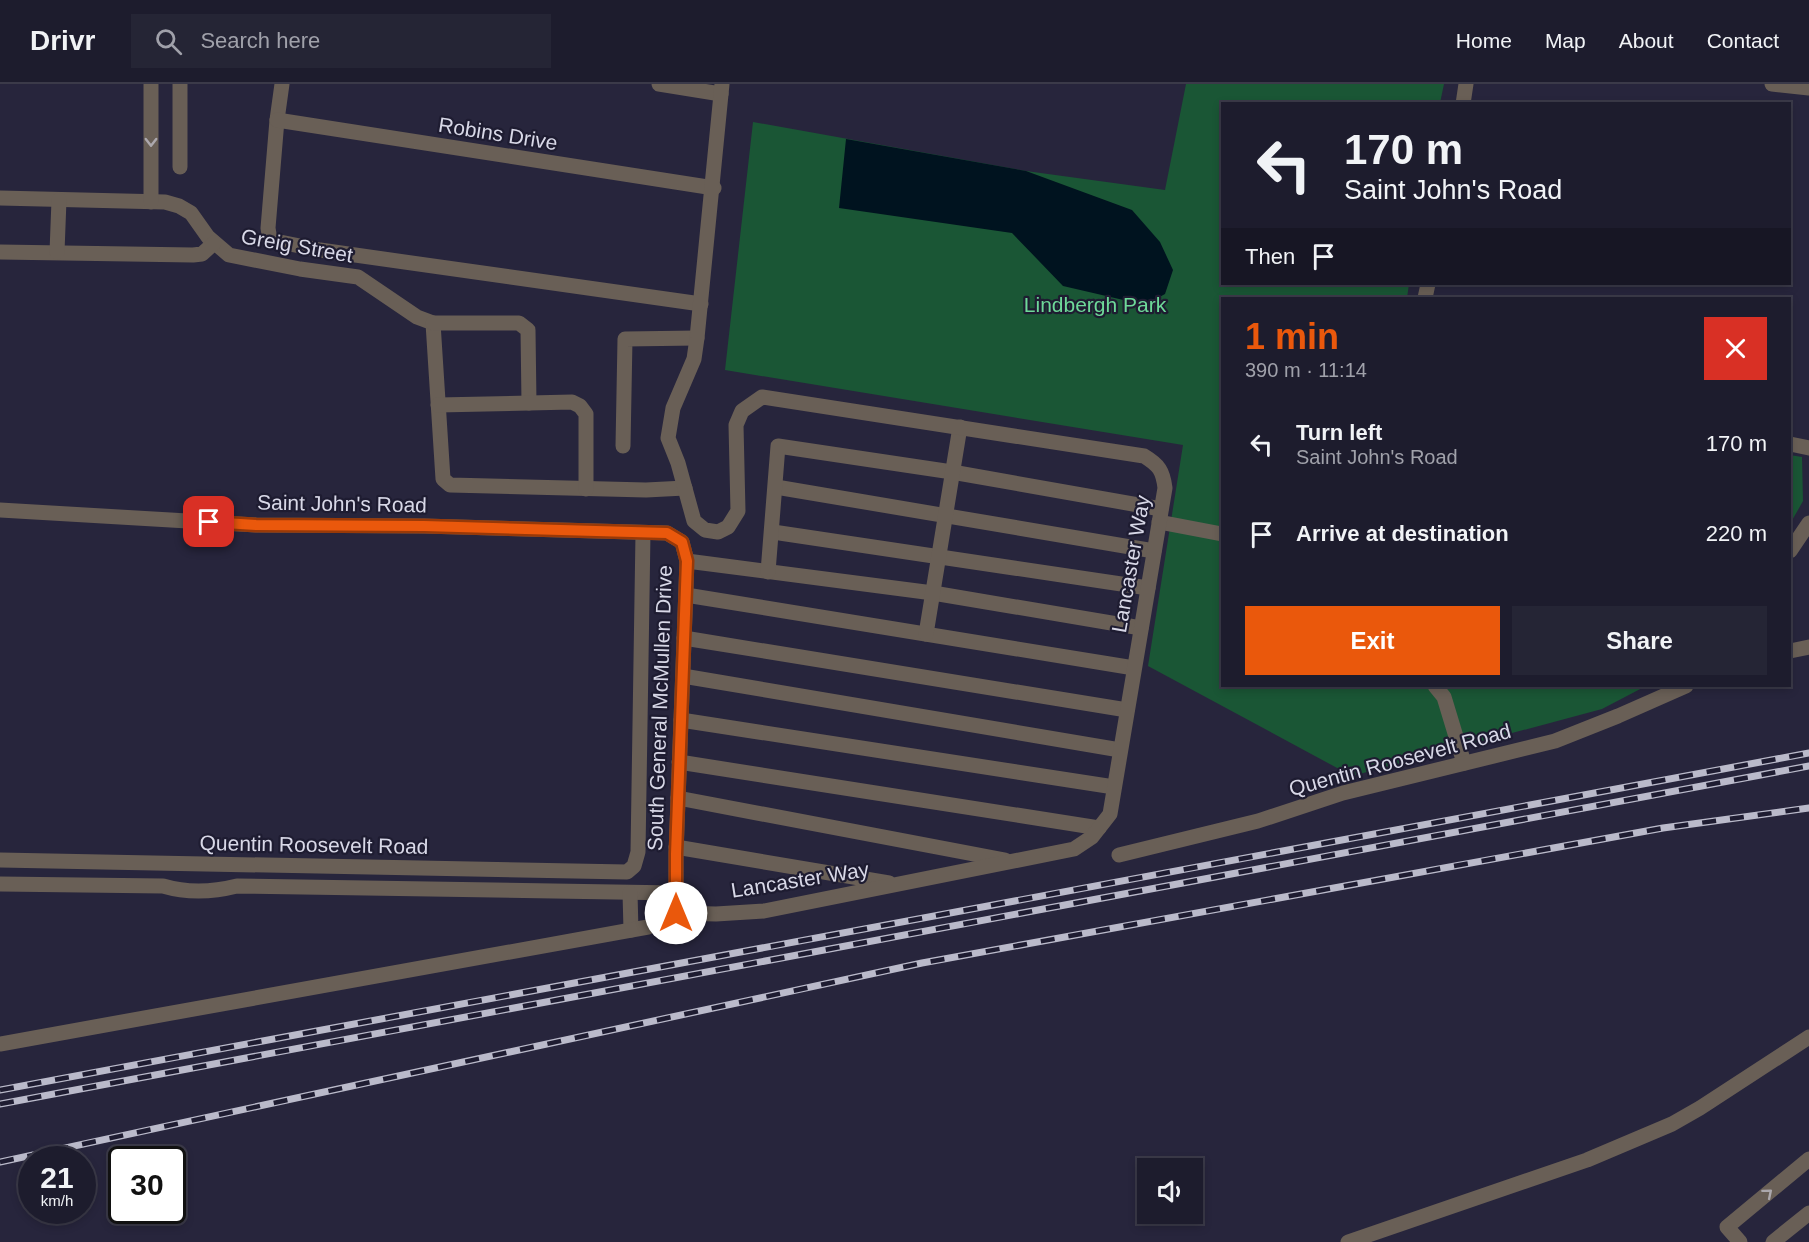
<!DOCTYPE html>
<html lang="en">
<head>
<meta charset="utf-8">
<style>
  body { margin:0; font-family:Arial,sans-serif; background:#252535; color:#f1f3f6; height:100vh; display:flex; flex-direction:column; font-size:22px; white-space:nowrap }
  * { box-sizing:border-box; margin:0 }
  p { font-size:20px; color:#a0a1aa }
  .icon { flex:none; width:33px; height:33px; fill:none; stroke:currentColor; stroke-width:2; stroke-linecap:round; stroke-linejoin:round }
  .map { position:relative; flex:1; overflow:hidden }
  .details { position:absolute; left:1221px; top:213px; width:570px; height:390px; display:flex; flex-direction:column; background:#1d1c2d; border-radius:0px; box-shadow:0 3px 9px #0003,0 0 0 2px #3b3a49 }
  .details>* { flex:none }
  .hud { position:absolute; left:1221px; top:18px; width:570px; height:183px; border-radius:0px; box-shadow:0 3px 9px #0003,0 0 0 2px #3b3a49; background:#1d1c2d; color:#f1f3f6; overflow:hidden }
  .fabs { position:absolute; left:1137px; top:1074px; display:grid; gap:12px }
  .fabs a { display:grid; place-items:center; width:66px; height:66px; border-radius:0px; background:#1d1c2d; box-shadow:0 3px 9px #0003,0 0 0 2px #3b3a49; font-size:30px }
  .speed { position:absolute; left:18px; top:1062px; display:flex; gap:12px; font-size:30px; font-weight:700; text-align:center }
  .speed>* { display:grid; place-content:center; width:78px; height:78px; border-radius:50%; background:#1d1c2d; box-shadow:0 3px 9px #0003,0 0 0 2px #3b3a49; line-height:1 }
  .speed small { font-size:15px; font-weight:400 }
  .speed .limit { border:3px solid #111; border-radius:9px; background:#fff; color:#111 }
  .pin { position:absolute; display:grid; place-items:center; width:51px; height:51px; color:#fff; margin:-26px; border-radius:12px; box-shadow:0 3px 9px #0006 }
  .me { position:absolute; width:66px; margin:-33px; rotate:0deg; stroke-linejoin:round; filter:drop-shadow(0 0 4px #0008) }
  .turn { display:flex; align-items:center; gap:21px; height:126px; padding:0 24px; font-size:27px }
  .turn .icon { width:78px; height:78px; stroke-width:2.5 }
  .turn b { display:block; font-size:42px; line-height:51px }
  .then { display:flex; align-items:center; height:57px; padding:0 24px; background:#0003; gap:12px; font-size:22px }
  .round { display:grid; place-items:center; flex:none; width:63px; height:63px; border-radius:0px; background:#252535 }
  .headline { display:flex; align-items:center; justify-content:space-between; height:102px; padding:0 24px }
  h1 { font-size:36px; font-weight:800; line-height:45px; color:#ea580c }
  .primary-button { display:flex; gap:12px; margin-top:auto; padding:12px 24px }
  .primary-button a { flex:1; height:69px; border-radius:0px; background:#ea580c; color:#fff; font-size:24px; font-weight:800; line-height:69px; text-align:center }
  .primary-button a+a { background:#252535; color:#f1f3f6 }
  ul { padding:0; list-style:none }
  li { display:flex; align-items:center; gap:18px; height:90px; padding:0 24px }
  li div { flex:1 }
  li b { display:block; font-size:22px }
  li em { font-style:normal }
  header { display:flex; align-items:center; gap:36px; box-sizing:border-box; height:84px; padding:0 30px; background:#1d1c2d; border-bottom:2px solid #3b3a49 }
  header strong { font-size:28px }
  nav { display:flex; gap:33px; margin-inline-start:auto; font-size:21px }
  .search { width:420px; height:54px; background:#252535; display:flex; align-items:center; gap:15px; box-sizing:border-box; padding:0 21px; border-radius:0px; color:#a0a1aa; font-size:22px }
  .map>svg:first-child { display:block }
  .green { fill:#1a5635 }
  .water { fill:#00131f }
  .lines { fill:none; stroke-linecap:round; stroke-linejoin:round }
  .minor { stroke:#695f56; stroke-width:15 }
  .rail-casing { stroke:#babaca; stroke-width:7 }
  .rail { stroke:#1e1c31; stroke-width:4.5; stroke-dasharray:14; stroke-linecap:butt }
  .oneway { stroke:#aca8ad }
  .route-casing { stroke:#983908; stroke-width:15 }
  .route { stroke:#ea580c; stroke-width:10 }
  .labels { text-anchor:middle; stroke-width:4.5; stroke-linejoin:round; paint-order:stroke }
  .street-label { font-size:21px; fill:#d8d8e7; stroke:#1e1c31 }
  .park-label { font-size:21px; fill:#6ed999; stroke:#1e1c31 }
</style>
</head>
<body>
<header>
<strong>Drivr</strong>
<div class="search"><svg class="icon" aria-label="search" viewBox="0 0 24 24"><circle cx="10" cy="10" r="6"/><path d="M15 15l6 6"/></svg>Search here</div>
<nav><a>Home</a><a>Map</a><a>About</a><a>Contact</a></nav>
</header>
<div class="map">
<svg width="1809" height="1158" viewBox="0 0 1809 1158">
  <rect width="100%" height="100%" fill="#27253c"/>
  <!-- green -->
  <g class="green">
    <path d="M1186,0h258l-4,19 -218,1v180h187l-2,14h-185v388h424l-44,23 -250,67 -204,-110 35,-221 -458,-75 28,-248 273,49 139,19z"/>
    <path d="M1790,371l12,2 1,44 -13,23z"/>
  </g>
  <!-- water -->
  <path class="water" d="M846,55l180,32 106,39 28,32 13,28 -8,24 -20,11 -82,-19 -51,-53 -173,-25z"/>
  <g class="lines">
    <!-- minor -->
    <g class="minor">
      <path d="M282,0l-5,36 -9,108 2,12 50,10 381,54"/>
      <path d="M659,0l62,10"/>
      <path d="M1772,0l37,4"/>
      <path d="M1463,20l3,-20"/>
      <path d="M277,36l437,68"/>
      <path d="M180,83v-83"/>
      <path d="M0,114l165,4 14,4 12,7 17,24 21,18 71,14 58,8 59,40 16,6 10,156 7,6 196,5 39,-2"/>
      <path d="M151,118v-118"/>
      <path d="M0,168l193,3 9,-1 12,-11"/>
      <path d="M57,168l2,-52"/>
      <path d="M1425,214l3,-14"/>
      <path d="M433,239h86l9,7 1,73"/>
      <path d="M438,321l134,-3 8,4 6,8v75"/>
      <path d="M1790,360l19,4"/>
      <path d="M623,362l2,-107 72,-1"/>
      <path d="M776,403l378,64"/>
      <path d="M0,426l256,15 168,1 243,7 15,9 5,19 -11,292v60"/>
      <path d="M1159,438l63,12"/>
      <path d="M773,448l375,56"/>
      <path d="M1790,467l19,-28"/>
      <path d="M687,477l246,32 208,35"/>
      <path d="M768,488l10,-126 174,26 209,37"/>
      <path d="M686,511l448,73"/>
      <path d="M926,550l34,-207"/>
      <path d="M684,554l443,72"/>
      <path d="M1790,567l19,-4"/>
      <path d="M683,592l437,74"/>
      <path d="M1435,602l9,11 20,66"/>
      <path d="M681,636l433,67"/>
      <path d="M679,678l420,66"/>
      <path d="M678,714l327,62"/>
      <path d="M676,763l213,36"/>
      <path d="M1119,771l139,-34 85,-28 212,-52 63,-25 68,-30"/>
      <path d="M0,776l627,12 7,-6 4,-14 5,-319"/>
      <path d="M0,800l163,2c24,7 50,6 74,0l439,7"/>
      <path d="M630,809l1,37"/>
      <path d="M0,960l648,-117 28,-14 40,1 48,-3 310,-62 18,-12 18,-23 55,-326c-2,-17 -6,-23 -21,-32l-382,-59 -20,14 -6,14 2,86 -10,16 -10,5 -13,-2 -11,-9 -16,-58 -10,-25 5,-30 21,-49 3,-21 25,-254"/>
      <path d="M1348,1158l239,-82 85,-36 28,-16 109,-71"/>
      <path d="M1740,1158l-13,-15 82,-68"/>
      <path d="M1773,1158l36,-29"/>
    </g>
    <!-- rail casing -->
    <g class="rail-casing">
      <g id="rail">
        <path d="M0,1006l1809,-337"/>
        <path d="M0,1020l1809,-338"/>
        <path d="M0,1078l922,-199 741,-135 146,-20"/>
      </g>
    </g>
    <!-- rail -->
    <use href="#rail" class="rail"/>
  </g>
  <!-- one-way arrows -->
  <defs><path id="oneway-chevron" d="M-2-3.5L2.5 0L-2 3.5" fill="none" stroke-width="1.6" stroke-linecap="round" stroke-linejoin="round" transform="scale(1.5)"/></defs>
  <g class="oneway">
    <use href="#oneway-chevron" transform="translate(151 58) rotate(90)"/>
    <use href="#oneway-chevron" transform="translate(1768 1109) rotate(-40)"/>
  </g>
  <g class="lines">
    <!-- route casing -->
    <g class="route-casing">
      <path id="route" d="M209,438l47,3 168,1 243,7 15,9 5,19 -11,293v59"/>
    </g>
    <!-- route -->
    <use href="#route" class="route"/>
  </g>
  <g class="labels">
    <!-- street labels -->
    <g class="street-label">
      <text transform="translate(498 50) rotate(9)" y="7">Robins Drive</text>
      <text transform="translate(297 162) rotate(10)" y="7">Greig Street</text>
      <text transform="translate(342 420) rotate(1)" y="7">Saint John's Road</text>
      <text transform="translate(1131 480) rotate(-80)" y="7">Lancaster Way</text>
      <text transform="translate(660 624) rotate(-88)" y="7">South General McMullen Drive</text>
      <text transform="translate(1400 676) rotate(-15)" y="7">Quentin Roosevelt Road</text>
      <text transform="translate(314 761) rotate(1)" y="7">Quentin Roosevelt Road</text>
      <text transform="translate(800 796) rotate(-9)" y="7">Lancaster Way</text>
    </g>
    <!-- park labels -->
    <g class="park-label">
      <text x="1095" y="228">Lindbergh Park</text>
    </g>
  </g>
</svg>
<div class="fabs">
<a><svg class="icon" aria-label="sound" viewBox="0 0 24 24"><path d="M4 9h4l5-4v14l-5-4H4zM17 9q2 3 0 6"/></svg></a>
</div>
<div class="speed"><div>21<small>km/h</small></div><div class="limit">30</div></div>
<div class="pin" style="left:209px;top:438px;background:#d93025"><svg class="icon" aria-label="arrive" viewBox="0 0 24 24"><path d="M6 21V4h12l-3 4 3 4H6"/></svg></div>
<svg class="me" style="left:676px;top:829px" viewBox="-20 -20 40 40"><circle r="19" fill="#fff"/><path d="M0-13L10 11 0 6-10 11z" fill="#ea580c"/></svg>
<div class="hud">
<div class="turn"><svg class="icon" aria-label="left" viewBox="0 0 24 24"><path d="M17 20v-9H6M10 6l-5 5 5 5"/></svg><div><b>170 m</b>Saint John's Road</div></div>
<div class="then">Then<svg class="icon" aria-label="arrive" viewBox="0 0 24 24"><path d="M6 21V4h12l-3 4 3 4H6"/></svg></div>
</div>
<section class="details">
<div class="headline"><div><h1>1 min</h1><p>390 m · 11:14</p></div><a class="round" style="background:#d93025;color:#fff"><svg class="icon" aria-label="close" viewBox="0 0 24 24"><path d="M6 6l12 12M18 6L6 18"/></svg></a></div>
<ul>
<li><svg class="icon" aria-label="left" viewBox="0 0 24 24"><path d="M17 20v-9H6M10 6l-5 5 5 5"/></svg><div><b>Turn left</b><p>Saint John's Road</p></div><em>170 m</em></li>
<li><svg class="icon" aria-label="arrive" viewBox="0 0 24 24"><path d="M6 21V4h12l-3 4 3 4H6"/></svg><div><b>Arrive at destination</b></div><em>220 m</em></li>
</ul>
<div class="primary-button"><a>Exit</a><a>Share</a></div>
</section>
</div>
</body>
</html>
